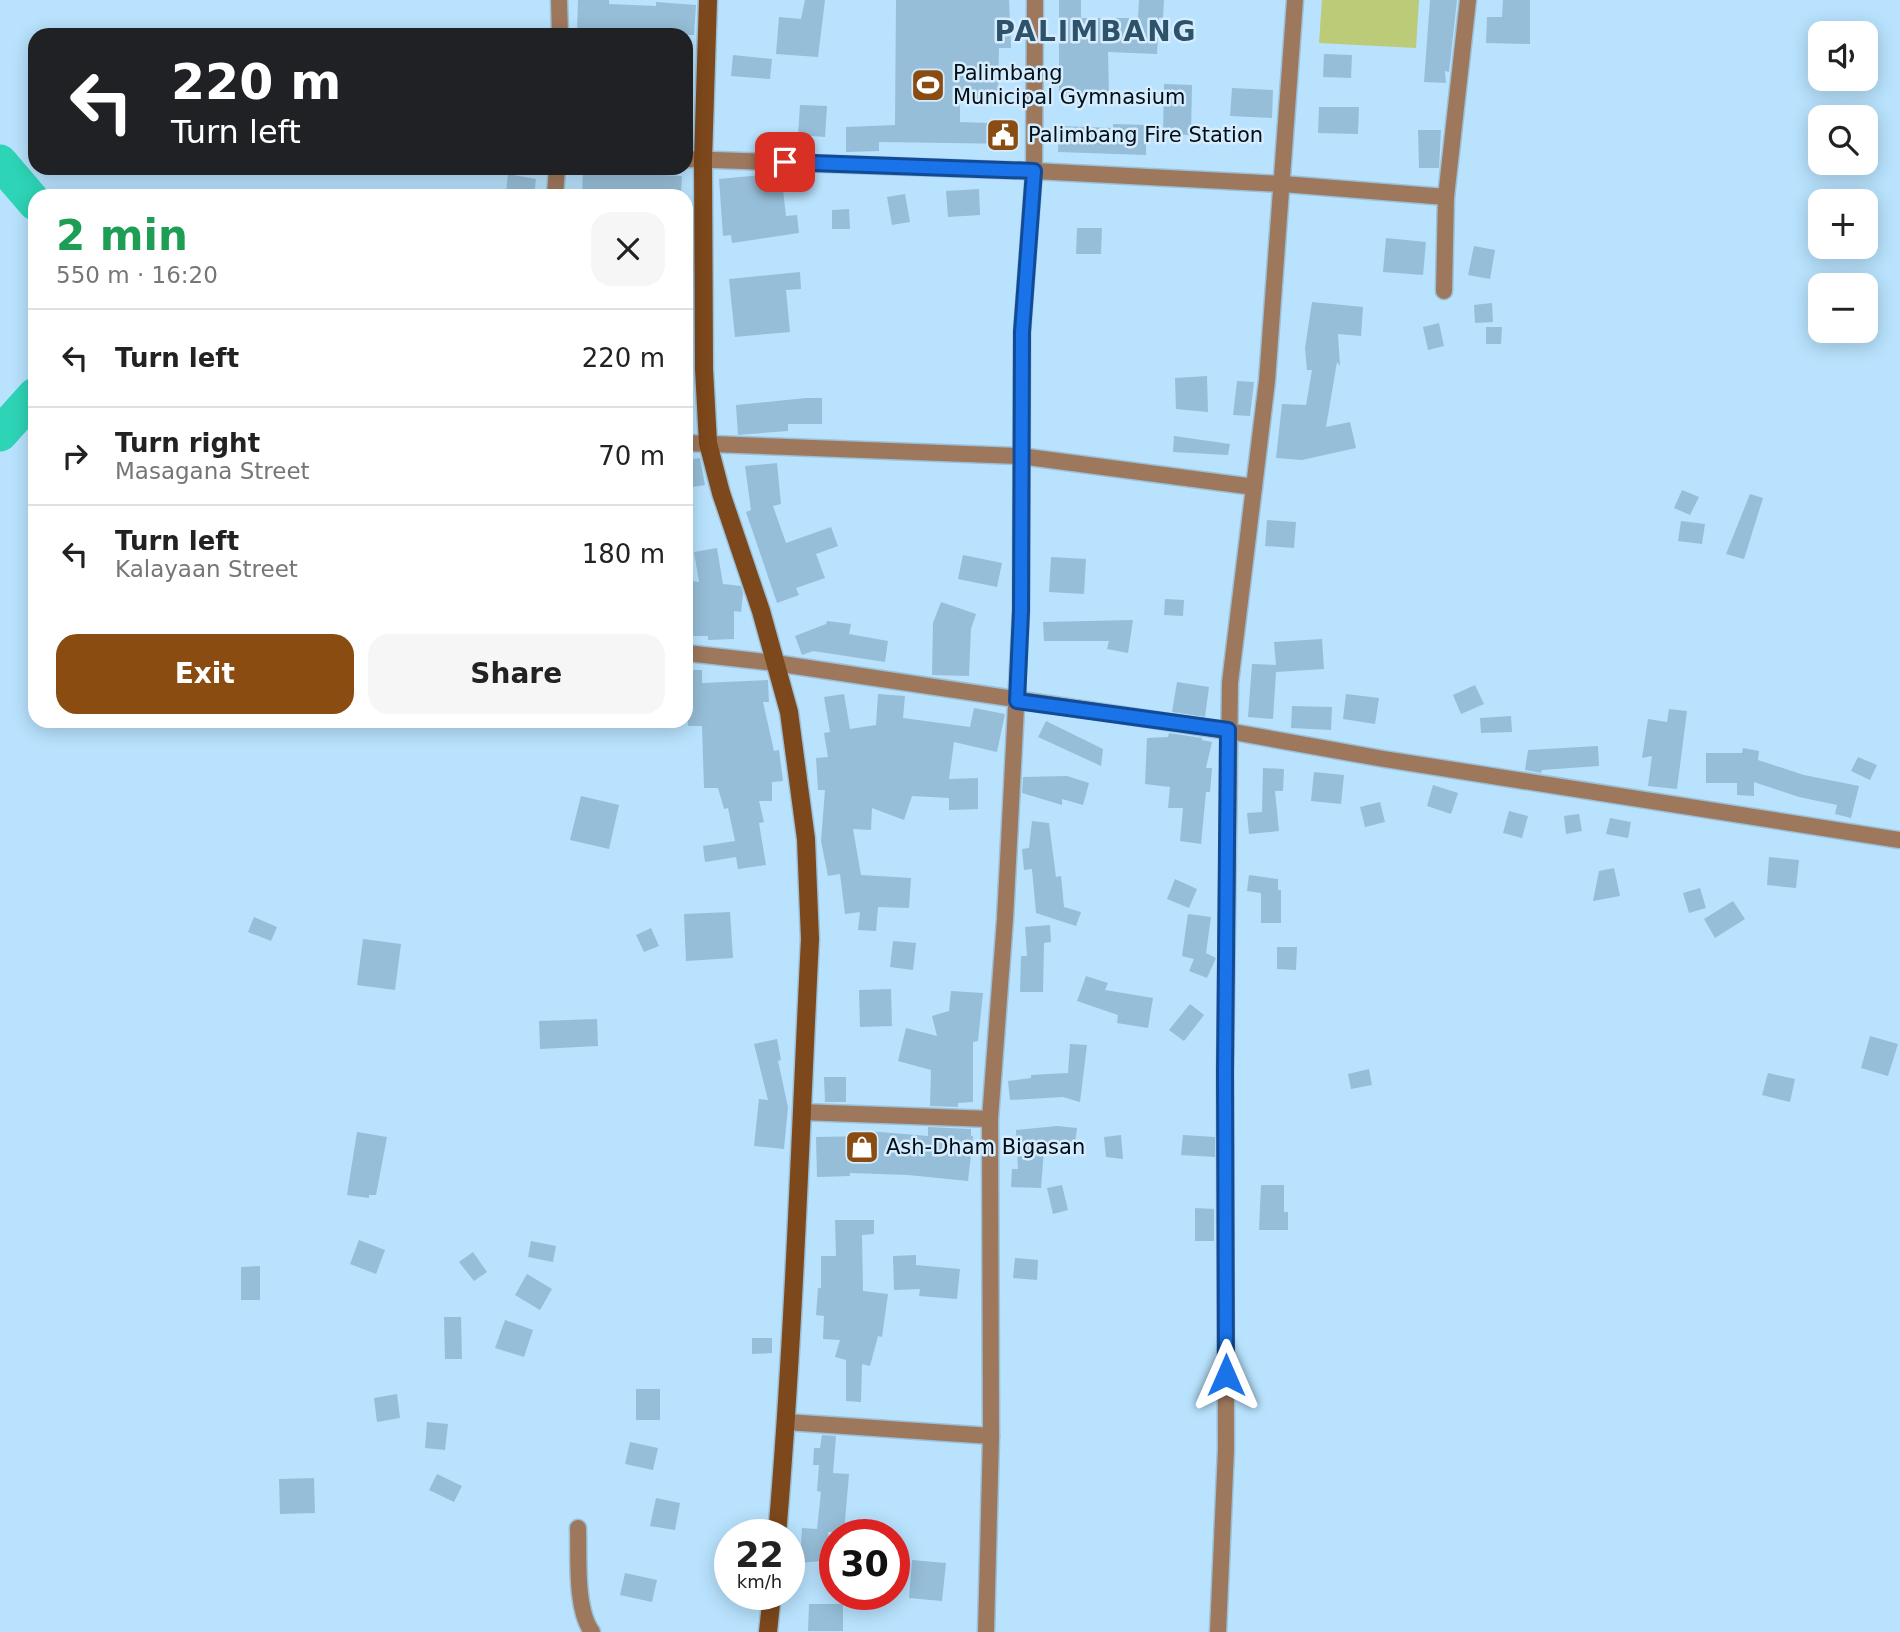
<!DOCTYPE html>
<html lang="en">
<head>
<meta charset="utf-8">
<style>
  body { margin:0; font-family:"DejaVu Sans",sans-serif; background:#f6f6f6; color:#222; height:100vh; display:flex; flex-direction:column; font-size:26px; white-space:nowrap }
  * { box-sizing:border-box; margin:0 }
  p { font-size:23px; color:#767676 }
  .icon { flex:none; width:38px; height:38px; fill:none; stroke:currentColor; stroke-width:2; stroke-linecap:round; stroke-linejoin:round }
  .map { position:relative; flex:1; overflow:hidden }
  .panel { position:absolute; left:28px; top:189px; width:665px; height:539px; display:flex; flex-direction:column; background:#fff; border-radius:21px; box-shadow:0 4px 18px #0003 }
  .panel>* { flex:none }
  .top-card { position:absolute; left:28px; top:28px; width:665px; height:147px; border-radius:21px; box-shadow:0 4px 18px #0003; background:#202124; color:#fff; overflow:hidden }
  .controls { position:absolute; left:1808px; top:21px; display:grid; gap:14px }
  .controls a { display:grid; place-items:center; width:70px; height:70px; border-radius:14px; background:#fff; box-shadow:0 4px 18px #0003; font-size:35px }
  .speed { position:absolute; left:714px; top:1519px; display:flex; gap:14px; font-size:35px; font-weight:700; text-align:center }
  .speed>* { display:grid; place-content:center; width:91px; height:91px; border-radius:50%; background:#fff; box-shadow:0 4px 18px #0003; line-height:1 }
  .speed small { font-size:18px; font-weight:400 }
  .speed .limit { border:10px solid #d22; background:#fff; color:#111 }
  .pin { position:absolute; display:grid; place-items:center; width:60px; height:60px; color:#fff; margin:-30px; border-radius:14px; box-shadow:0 4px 10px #0006 }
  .me { position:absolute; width:77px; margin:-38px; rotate:0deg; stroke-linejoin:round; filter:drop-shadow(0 0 5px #0008) }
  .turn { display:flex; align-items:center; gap:24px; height:147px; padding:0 28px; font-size:32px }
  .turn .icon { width:91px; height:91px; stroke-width:2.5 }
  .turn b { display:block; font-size:49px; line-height:60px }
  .round { display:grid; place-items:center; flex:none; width:74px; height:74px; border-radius:21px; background:#f6f6f6 }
  .summary { display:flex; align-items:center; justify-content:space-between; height:119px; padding:0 28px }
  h1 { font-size:42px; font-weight:700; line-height:52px; color:#1e9e55 }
  .primary-button { display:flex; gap:14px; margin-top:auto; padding:14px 28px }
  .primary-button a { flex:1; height:80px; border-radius:21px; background:#8b4c12; color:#fff; font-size:28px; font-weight:700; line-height:80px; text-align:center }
  .primary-button a+a { background:#f6f6f6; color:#222 }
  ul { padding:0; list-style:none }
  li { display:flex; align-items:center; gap:21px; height:98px; padding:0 28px; border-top:2px solid #e0e0e0 }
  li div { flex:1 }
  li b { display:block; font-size:26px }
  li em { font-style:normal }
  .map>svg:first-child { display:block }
  .green { fill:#bccb77 }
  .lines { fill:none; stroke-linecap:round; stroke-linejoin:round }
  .river { stroke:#2ed4b6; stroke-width:35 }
  .building { fill:#96bed8 }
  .street-casing { stroke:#9bc0d8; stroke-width:19 }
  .secondary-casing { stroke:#9bc0d8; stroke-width:21 }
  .street { stroke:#9e785d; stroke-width:16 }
  .secondary { stroke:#7d481b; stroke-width:18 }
  .route-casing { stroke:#114b97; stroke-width:18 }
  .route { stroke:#1a73e8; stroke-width:12 }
  .labels { text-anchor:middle; stroke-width:5; stroke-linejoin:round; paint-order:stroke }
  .poi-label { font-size:21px; fill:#020e17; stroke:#d4ecfd; text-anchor:start }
  .district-label { font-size:28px; font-weight:bold; letter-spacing:2px; fill:#2d5269; stroke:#d4ecfd }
</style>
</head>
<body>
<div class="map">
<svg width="1900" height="1632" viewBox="0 0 1900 1632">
  <rect width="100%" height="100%" fill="#b8e2fd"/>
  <!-- green -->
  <path class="green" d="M1322,0h97l-3,48 -97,-5z"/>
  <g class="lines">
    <!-- river -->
    <g class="river">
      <path d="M0,162l35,41"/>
      <path d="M0,434l35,-39"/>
    </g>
  </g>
  <!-- building -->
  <g class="building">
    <path d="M578,0h31v4l47,2v-4l40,3 -2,30h-77v-4h-40z"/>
    <path d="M805,0h20l-7,57 -42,-3 3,-37 22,2z"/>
    <path d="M896,0h113l2,48h-12l-1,42h-5v9l-33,1v22l57,2 1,20 -139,-2v9l-33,1v-25l49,-2z"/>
    <path d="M1059,0h22v18h57l1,-18h25l-1,18h-4l-2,36 -49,-2 1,43 -50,2z"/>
    <path d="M1430,0h27l-8,72 -4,-1 1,12 -22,-1z"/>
    <path d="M1503,0h27v44l-44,-1 1,-26h15z"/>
    <path d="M1324,54l28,1 -1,23 -28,-1z"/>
    <path d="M733,55l39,4 -2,20 -39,-3z"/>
    <path d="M1164,84l28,1 -1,50 -28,-1z"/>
    <path d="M1232,88l41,2 -1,28 -42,-2z"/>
    <path d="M800,105l27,1 -2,31 -27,-2z"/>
    <path d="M1319,107h40l-1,27 -40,-1z"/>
    <path d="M1113,124l33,1v30l-88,-3 1,-26 54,2z"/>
    <path d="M1418,130h23l-2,38h-20z"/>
    <path d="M583,171l99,5 -1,16h-4v4h-95z"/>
    <path d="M781,173l5,43 11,-1 2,18 -67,10 -1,-8 -8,1 -4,-57z"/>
    <path d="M508,174l28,5 -2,17 -28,-4z"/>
    <path d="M979,189l1,26 -32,2 -2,-26z"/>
    <path d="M905,194l5,28 -18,3 -5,-28z"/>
    <path d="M849,209l1,20h-18v-19z"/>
    <path d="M1077,228h25l-1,26h-25z"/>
    <path d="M1386,238l40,4 -3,33 -40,-3z"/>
    <path d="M1474,246l21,4 -5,29 -22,-4z"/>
    <path d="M800,272l1,17 -15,1 4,42 -55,5 -6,-58z"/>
    <path d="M1312,302l51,5 -2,29 -23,-2 2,32 -3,-4 -11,65 24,-5 6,26 -54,12 -26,-2 6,-54 24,1 6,-35h-5l-2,-22z"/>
    <path d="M1492,303l1,19 -18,1 -1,-18z"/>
    <path d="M1439,323l5,23 -16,4 -5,-23z"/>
    <path d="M1486,327h16l-1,17h-15z"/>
    <path d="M1207,376l1,36 -32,-3 -1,-31z"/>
    <path d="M1237,381l17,1 -4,34 -17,-1z"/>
    <path d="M806,398h16v26h-34v7l-50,4 -2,-30z"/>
    <path d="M1174,436l56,8 -2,11 -55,-3z"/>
    <path d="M700,458l5,27 -19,3v-28z"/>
    <path d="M777,463l4,41 -8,2 13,37 45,-16 7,19 -22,8 9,24 -29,10 3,7 -22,8 -31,-91 5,-2 -6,-44z"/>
    <path d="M1682,490l17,7 -9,18 -16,-7z"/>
    <path d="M1750,494l13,4 -19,61 -18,-5z"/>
    <path d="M1267,520l29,2 -2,26 -29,-2z"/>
    <path d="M1681,521l24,3 -3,20 -24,-3z"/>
    <path d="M717,548l6,36 18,2 2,7 -2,19 -7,-1v28l-26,1v-4h-22v-22h3l4,-33 6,1 -5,-30z"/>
    <path d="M963,555l39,8 -5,24 -39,-8z"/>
    <path d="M1051,557l35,2 -2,35 -35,-2z"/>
    <path d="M1165,599l19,1 -1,16 -19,-1z"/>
    <path d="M941,602l35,12 -5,15 -2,47 -37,-1 1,-52z"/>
    <path d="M1133,620l-5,33 -21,-4 2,-8h-65l-1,-19z"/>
    <path d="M827,621l24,3 -2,10 39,7 -3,21 -72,-11 -11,4 -7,-19 31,-12z"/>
    <path d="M1322,639l2,30 -48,3 -3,47 -25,-2 4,-53 24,1 -2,-23z"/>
    <path d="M687,670h15v13l66,-3 1,22h-6l11,49 5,-1 4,31 -11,1v19h-13l5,21 -5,1 7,42 -28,4 -2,-12 -31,5 -2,-16 32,-5 -7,-33 -4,1 -6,-21h-14l-2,-62h-14z"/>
    <path d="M1177,682l32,5 -4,30 -33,-5z"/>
    <path d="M1475,685l9,19 -23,10 -8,-19z"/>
    <path d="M844,694l6,35 26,-4 2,-31 27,2 -2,22 67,9 4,-19 31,6 -8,38 -43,-10 -5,37 29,-1v31l-29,1v-12l-37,-2 -8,24 -32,-12 -1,22 -18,-1 8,46 50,3 -2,30 -31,-1 -2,24 -18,-1 2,-18 -15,2 -5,-40 -12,2 -7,-35 4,-51h-7l-2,-32 12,-1 -4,-24 6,-1 -6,-35z"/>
    <path d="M1346,694l33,4 -4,26 -32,-5z"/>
    <path d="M1292,706l40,1 -1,23 -40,-2z"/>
    <path d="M1669,709l18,2 -10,78 -29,-3 4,-30 -10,2 6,-39 19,3z"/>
    <path d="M1511,716l1,16 -31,1 -1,-15z"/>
    <path d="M1046,721l57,28 -2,17 -63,-29z"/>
    <path d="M1169,733l33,5v2l10,2 -6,26h6l-2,24h-4l-5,52 -21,-3 3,-33h-15l2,-21 -25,-3 2,-46 21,-1z"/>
    <path d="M1598,746l1,20 -57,4 -1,3 -16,-3 3,-20z"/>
    <path d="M1743,748l16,3 -1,9 46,15 55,11 -8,32 -16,-4 2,-9 -38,-8 -45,-15v14l-17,-1v-12h-31v-30h36z"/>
    <path d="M1858,757l19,8 -7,15 -19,-9z"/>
    <path d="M1263,768l21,1 -1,22h-8l4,40 -30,3 -2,-21 15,-1z"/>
    <path d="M1314,772l30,3 -3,29 -30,-3z"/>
    <path d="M1067,776l22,7 -6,22 -21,-6v6l-40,-12 1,-16z"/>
    <path d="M1433,785l25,8 -7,21 -24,-8z"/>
    <path d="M581,796l38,9 -10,44 -39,-9z"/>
    <path d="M1380,802l5,20 -20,5 -5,-20z"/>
    <path d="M1509,811l19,5 -6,22 -19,-5z"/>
    <path d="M1579,814l3,17 -16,3 -2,-18z"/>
    <path d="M1610,818l21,4 -3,16 -22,-4z"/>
    <path d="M1032,821l17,2 7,54 5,-1 3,31 17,5 -5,14 -40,-13 -4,-44 -8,1 -2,-21 7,-1z"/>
    <path d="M1769,857l30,3 -3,28 -29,-3z"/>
    <path d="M1614,868l6,28 -27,5 6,-30z"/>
    <path d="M1249,875l29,4v11h3v33h-20v-30l-14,-2z"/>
    <path d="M1175,879l22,10 -8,19 -22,-9z"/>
    <path d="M1700,888l6,20 -17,5 -6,-20z"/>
    <path d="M1733,901l12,18 -30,19 -11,-19z"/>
    <path d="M730,912l3,46 -47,3 -2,-47z"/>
    <path d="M1188,914l23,3 -5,36 10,5 -9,20 -18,-7 5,-12 -12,-3z"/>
    <path d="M254,917l23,10 -6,14 -23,-9z"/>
    <path d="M1050,925l1,17 -7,1 -1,49h-23l1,-36h6l-2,-29z"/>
    <path d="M651,928l8,18 -15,6 -8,-17z"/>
    <path d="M363,939l38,5 -6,46 -38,-5z"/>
    <path d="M893,941l23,2 -3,27 -23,-3z"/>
    <path d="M1277,947h20l-1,23 -19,-1z"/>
    <path d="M1086,976l22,7 -3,7 48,8 -5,30 -31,-5 1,-8 -41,-14z"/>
    <path d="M891,989l1,37 -32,1 -1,-37z"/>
    <path d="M951,991l32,2 -5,48 -5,1v60l-15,1v4l-28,-1 1,-36 -33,-9 8,-33 31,8 -5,-20 17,-5z"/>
    <path d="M1190,1004l14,11 -20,26 -15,-11z"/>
    <path d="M597,1019l1,27 -58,3 -1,-28z"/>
    <path d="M1870,1036l28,8 -10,32 -27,-8z"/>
    <path d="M777,1039l4,21 -3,1 10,46 -4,42 -30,-3 5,-47 9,1 -14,-56z"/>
    <path d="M1070,1044l17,1 -7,57 -17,-5 -53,3 -2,-19 23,-3v-3l37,-2z"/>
    <path d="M1369,1069l3,16 -21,4 -3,-15z"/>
    <path d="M1768,1073l27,6 -5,23 -28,-7z"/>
    <path d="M824,1077h22v25h-21z"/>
    <path d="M1057,1126l20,2 -3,25 -30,-3 -3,38 -30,-1 1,-18h6l-2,-39z"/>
    <path d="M928,1127l43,2v7h2l-5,45 -60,-6 -58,-2v3l-33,1 -1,-40 52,-1v-5l60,5z"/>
    <path d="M357,1132l30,5 -11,58h-7v3l-22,-3z"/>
    <path d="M1121,1135l2,24 -17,-2 -2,-20z"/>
    <path d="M1183,1135l32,2v20l-34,-2z"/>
    <path d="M1062,1185l6,25 -15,4 -6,-26z"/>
    <path d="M1261,1185h23v27h4v18h-29z"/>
    <path d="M1195,1208l19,1v32h-19z"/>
    <path d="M835,1220h39v14l-12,1 1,56 25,3 -6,43 -4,-1 -8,30 -8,-2 -1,38 -15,-1v-41l-11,-3 5,-17 -17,-1 1,-23 -8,-1 2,-27h3v-32h15z"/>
    <path d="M359,1240l26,10 -9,24 -26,-10z"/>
    <path d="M531,1241l25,5 -3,16 -25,-5z"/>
    <path d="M473,1252l14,20 -13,9 -15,-19z"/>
    <path d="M916,1255v10l44,4 -3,30 -38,-3 1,-7 -26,1 -1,-34z"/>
    <path d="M1015,1258l23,2 -1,20 -24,-2z"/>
    <path d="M260,1266v34h-19v-33z"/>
    <path d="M527,1274l25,15 -12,21 -25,-15z"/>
    <path d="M444,1317h17l1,42h-17z"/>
    <path d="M505,1320l28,10 -9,27 -29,-9z"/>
    <path d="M752,1338h20v15l-20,1z"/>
    <rect x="636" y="1389" width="24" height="31"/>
    <path d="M397,1394l3,24 -23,4 -3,-24z"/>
    <path d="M427,1422l21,2 -3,26 -20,-2z"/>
    <path d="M822,1435l14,1 -3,37 16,1 -5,59 -16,-1 3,28 -31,3 2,-35 15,1 4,-37 -4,-1 2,-26h-6l1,-17h6z"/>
    <path d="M630,1442l28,6 -5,22 -28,-6z"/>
    <path d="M437,1474l25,12 -8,16 -25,-12z"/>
    <path d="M314,1478l1,35 -35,1 -1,-35z"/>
    <path d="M656,1498l24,5 -5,27 -25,-4z"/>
    <path d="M912,1560l34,3 -4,38 -33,-3z"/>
    <path d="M625,1573l32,7 -5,22 -32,-7z"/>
    <path d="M809,1604h34v27h-35z"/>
  </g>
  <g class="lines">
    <!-- street casing -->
    <g class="street-casing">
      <g id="street">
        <path d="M559,0l1,35"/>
        <path d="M686,159l348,12 249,13 163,13"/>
        <path d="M555,196l2,-28"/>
        <path d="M1444,291l2,-94 22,-197"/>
        <path d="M686,443l334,13 234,31"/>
        <path d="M686,653l89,10 453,68 156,28 516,81"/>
        <path d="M801,1112l189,7"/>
        <path d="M786,1422l205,14"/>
        <path d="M578,1528c1,29 -3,81 14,104"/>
        <path d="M986,1632l5,-196 -1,-317 15,-200 16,-308 1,-279 12,-161 1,-171"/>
        <path d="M1218,1632l8,-183 -1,-377 5,-389 37,-302 28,-381"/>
      </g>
    </g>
    <!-- secondary casing -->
    <g class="secondary-casing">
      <g id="secondary">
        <path d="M708,0l-5,160 1,209 4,74 13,50 40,118 28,101 17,127 4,100c-10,198 -16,398 -33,596"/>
        <path d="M768,1632l4,-38"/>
      </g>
    </g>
    <!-- street -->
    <use href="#street" class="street"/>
    <!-- secondary -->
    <use href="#secondary" class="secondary"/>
  </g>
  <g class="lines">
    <!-- route casing -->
    <g class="route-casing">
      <path id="route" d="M785,162l249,9 -12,161 -1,279 -4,90 211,29 -3,342 1,303"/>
    </g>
    <!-- route -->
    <use href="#route" class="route"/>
  </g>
  <!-- icons -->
  <defs>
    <g id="stadium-square" transform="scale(1.75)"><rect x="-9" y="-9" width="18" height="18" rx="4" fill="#8b4c12" stroke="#d4ecfd"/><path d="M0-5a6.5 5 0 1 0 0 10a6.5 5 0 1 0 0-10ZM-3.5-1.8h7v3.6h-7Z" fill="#fff"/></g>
    <g id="civic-square" transform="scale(1.75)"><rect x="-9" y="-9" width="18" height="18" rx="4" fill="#8b4c12" stroke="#d4ecfd"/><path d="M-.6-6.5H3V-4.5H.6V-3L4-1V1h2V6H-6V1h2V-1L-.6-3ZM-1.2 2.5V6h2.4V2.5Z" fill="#fff"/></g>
    <g id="shop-square" transform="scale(1.75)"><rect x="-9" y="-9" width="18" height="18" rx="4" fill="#8b4c12" stroke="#d4ecfd"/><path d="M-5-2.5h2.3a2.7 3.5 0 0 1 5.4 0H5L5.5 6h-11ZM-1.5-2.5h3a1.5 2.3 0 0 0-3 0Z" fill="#fff"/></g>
  </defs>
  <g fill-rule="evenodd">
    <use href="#stadium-square" x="928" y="85"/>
    <use href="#civic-square" x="1003" y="135"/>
    <use href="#shop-square" x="862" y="1147"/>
  </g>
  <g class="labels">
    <!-- poi labels -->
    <g class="poi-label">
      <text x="953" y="80">Palimbang<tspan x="953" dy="24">Municipal Gymnasium</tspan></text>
      <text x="1028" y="142">Palimbang Fire Station</text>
      <text x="886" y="1154">Ash-Dham Bigasan</text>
    </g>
    <!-- district labels -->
    <g class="district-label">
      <text x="1096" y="41">PALIMBANG</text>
    </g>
  </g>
</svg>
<div class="controls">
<a><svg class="icon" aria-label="sound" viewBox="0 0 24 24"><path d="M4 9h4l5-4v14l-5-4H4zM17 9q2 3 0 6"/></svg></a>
<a><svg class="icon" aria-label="search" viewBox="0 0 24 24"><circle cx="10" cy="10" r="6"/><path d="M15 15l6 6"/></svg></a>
<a>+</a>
<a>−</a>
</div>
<div class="speed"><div>22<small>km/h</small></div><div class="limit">30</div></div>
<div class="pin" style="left:785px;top:162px;background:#d93025"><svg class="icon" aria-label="arrive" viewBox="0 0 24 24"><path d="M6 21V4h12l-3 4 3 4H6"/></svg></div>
<svg class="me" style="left:1226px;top:1375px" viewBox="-20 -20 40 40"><path d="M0-17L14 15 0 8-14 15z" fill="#1a73e8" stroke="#fff" stroke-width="4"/></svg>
<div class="top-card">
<div class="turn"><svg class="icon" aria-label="left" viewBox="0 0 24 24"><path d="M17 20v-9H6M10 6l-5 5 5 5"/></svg><div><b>220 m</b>Turn left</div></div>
</div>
<section class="panel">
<div class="summary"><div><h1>2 min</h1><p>550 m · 16:20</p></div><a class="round"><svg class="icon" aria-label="close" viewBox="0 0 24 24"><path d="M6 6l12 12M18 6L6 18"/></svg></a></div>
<ul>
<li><svg class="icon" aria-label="left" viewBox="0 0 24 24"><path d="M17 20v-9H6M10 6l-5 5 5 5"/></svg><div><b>Turn left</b></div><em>220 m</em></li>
<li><svg class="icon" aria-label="right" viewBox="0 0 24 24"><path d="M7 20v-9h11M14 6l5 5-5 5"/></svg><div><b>Turn right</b><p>Masagana Street</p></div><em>70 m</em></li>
<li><svg class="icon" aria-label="left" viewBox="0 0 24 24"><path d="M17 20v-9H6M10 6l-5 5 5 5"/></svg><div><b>Turn left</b><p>Kalayaan Street</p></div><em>180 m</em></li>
</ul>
<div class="primary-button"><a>Exit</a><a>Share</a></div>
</section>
</div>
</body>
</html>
